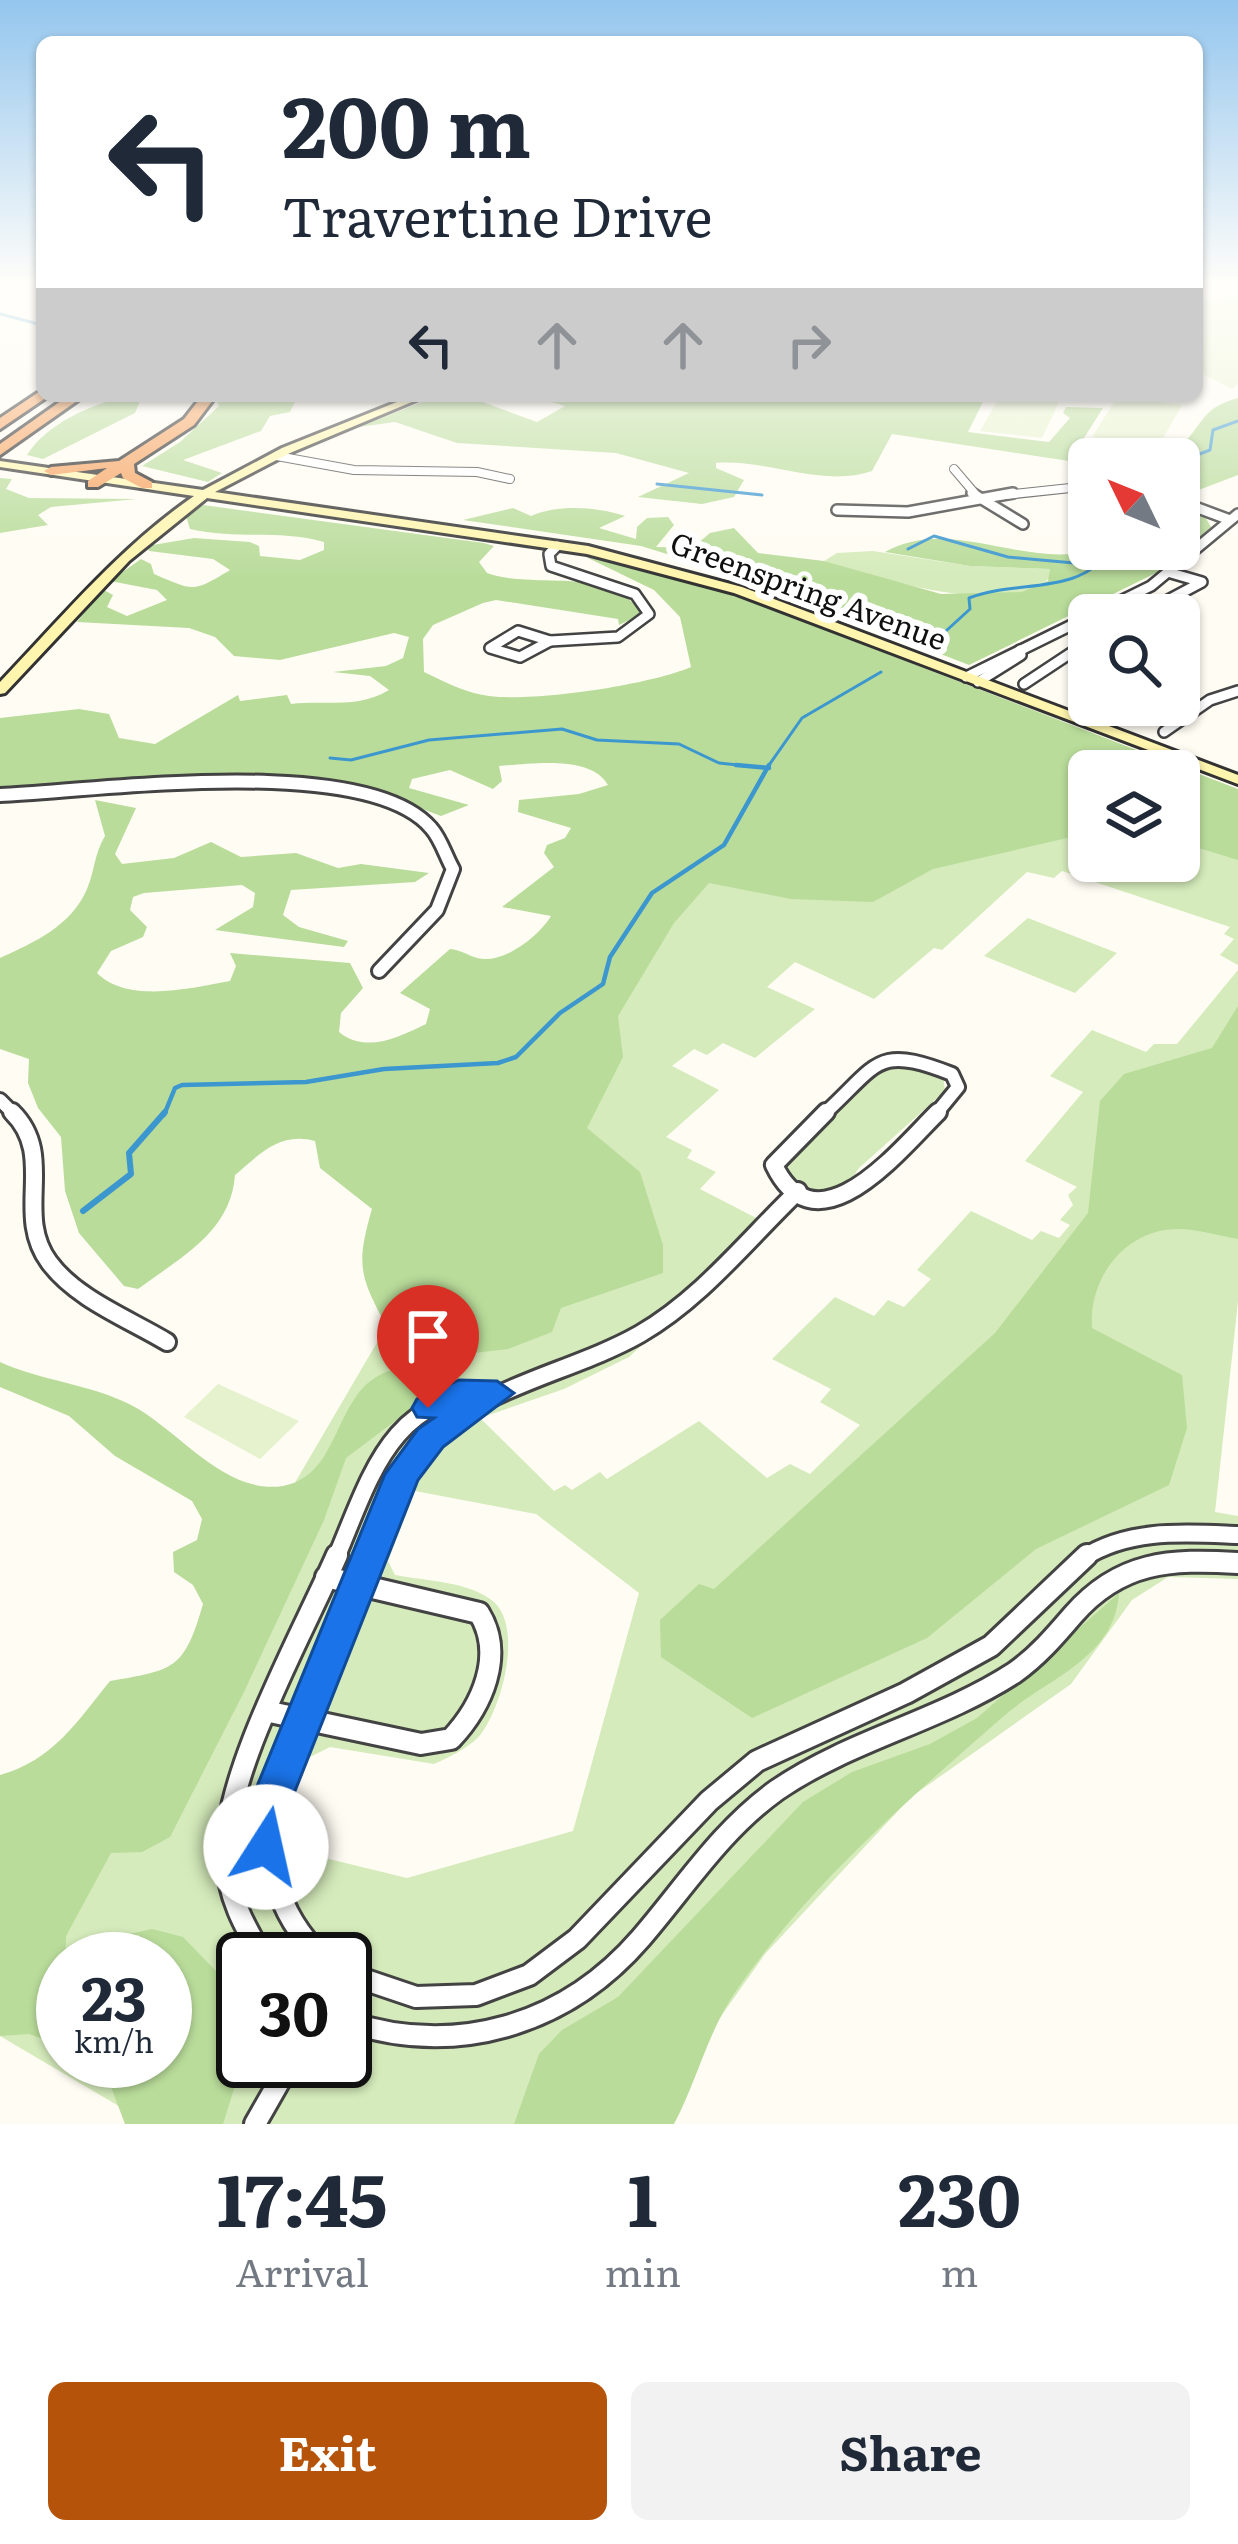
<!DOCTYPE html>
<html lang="en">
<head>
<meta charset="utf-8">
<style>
  body { margin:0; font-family:Literata,serif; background:#f2f2f3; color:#1f2937; height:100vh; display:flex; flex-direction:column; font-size:45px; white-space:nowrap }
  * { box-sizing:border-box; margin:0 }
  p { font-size:39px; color:#747a83 }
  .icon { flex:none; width:66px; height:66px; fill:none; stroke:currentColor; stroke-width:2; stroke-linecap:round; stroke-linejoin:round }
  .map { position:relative; height:2124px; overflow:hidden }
  .panel { display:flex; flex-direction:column; background:#fff; flex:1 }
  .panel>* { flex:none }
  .banner { position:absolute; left:36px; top:36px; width:1167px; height:366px; border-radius:18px; box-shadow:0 3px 9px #0004; background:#fff; color:#1f2937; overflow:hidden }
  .needle { width:78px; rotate:313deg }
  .fabs { position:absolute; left:1068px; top:438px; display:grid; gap:24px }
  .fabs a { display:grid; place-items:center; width:132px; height:132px; border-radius:18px; background:#fff; box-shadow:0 3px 9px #0004; font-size:60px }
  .speed { position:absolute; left:36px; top:1932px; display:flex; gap:24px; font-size:60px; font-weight:700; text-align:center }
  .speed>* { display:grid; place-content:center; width:156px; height:156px; border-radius:50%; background:#fff; box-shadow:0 3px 9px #0004; line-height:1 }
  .speed small { font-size:30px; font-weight:400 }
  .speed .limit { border:6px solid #111; border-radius:18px; background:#fff; color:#111 }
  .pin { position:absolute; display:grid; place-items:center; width:102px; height:102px; color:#fff; margin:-123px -51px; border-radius:50% 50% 50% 0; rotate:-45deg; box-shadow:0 0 12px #0007 }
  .pin .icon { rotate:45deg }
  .me { position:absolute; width:132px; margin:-66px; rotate:10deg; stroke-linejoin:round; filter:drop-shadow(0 0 9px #0008) }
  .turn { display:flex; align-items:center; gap:42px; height:252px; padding:0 48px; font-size:54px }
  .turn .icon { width:156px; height:156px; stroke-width:2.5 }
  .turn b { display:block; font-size:84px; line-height:102px }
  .lanes { display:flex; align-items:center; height:114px; padding:0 48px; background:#0003; justify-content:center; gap:60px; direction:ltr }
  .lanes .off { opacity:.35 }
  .eta { display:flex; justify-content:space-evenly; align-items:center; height:204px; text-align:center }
  .eta b { font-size:72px; font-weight:700; line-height:84px }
  .button { display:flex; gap:24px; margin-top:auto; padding:24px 48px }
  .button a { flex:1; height:138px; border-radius:18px; background:#b45309; color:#fff; font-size:48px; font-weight:700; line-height:138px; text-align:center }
  .button a+a { background:#f2f2f3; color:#1f2937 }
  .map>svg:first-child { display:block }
  .green { fill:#d5ebbb; fill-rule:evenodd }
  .forest { fill:#b9dc9a }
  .pitch { fill:#e6f2cd }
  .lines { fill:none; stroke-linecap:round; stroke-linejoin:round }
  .stream-far2 { stroke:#3d97cf; stroke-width:3 }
  .stream-far1 { stroke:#3d97cf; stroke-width:4.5 }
  .stream { stroke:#3d97cf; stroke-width:6 }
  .street-far4-casing { stroke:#434343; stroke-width:10 }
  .street-far3-casing { stroke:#434343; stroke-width:14 }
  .street-far2-casing { stroke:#434343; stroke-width:18 }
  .street-far1-casing { stroke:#434343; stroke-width:22 }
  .street-casing { stroke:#434343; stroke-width:26 }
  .secondary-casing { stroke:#323232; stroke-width:6 }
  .highway-casing { stroke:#212121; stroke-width:6 }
  .street-far4 { stroke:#fff; stroke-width:8 }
  .street-far3 { stroke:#fff; stroke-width:9 }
  .street-far2 { stroke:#fff; stroke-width:12 }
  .street-far1 { stroke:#fff; stroke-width:16 }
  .street { stroke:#fff; stroke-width:20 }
  .secondary { fill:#fff5ae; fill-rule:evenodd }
  .highway { fill:#f69f5a; fill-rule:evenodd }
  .route { fill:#1a73e8; stroke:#114b97; stroke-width:3 }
  .labels { text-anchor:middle; stroke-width:12; stroke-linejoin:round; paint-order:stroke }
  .far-street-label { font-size:30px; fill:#101010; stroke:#fff }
</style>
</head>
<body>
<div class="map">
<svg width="1238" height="2124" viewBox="0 0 1238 2124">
  <rect width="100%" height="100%" fill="#fffcf3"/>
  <!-- green -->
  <g class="green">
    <path d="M873,551l97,15 80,3 2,6c-38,47 -179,2 -228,-14l13,-8z"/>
    <path d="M649,759l530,12h-90v90h90v-90l59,22v172l-18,-10 14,-16 -10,-5 6,-7 -168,-56 -8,7 -27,-6 -85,78 -8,-2 -60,51 -79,-37 -28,25 48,22 -60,49 -32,-15 -16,12 -13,-6 -22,17 47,24 -53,47 26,13 -5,8 29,14 -16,17 72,37 -143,131 -65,32 -84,29 74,73 11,-6 7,5 28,-18 7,7 92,-58 68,57 23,-14 20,10 50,-49 -40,-23 11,-13 -59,-30 63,-62 39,19 14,-16 16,7 27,-28 -14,-9 54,-59 61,29 9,-9 18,7 11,-13 -10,-5 13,-15 -5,-10 9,-8 -52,-26 58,-69 -33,-16 42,-46 54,22 8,-8h23l61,-74v332l-23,210 23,4v63l-70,-2 -36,23 -61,84 -160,113 -146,157 -63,89 -45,81h-520l2,-6 -139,-82v-49l396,-677zM415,1491l121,23 103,79 -66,238 -166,47 -119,-29 2,-41 16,-49 24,-12 104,17c14,-6 38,-18 47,-30 21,-28 42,-105 13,-132 -25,-21 -68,-21 -99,-27l-7,-14zM63,1959h102v102h-102zM243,1959h102v102h-102z"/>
    <path d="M1028,918l89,35 -42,40 -91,-37z"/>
    <path d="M892,1062l51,14 2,15 -86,77 -13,20c-32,5 -49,4 -64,-26z"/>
  </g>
  <!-- forest -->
  <g class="forest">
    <path d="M128,396l12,5 -5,12 -92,46 -16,-4c20,-32 65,-51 101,-59z"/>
    <path d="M215,396h67l13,6 -5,10 -20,4 -9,15 -78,29 39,13 -14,9 -66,-16 38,-24 39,-36z"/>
    <path d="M437,396h29l71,26 28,-16 -34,-10h455l-18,36 81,10 21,-24 -7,-5 3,-6 37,1 -19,30 4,5c24,4 73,21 93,2 24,-21 18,-36 57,-47v77l-55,21 -4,-37h-90v5l-197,-30 -20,37c-49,17 -105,-12 -156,-8v5l28,12 -10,17 -32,7 -64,-7 51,-24 -73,-20 -159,-10 -62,-21 -36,5z"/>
    <path d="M0,478l12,1 -6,10 23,9 108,1 -86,8 -13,8 10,10 -48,8z"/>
    <path d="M203,505l281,38 10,3 -15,16 8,11c47,17 124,-9 155,41l-23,11 -1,-6 -122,-19 -13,3 -50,22 -10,14 1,33c22,11 46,22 65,24 46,6 160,-11 202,-29l-11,-50 -26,-27 -68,-33 109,23 543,209v71l-59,-18v-71h-90v62l-156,36 -60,33 -82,-3 -82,-16 -35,40 -56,93 5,41 -36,71 53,44 23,73v28l-102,35 -9,24 -44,17 -68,8 -31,-33 -22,3c-28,-51 -31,-63 -15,-118l-52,-41 -5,-27c-35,-9 -54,12 -80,34 -4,57 -54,82 -97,114l-14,-3 -45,-53 -14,-42 -4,-54 -23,-29 -10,-25 1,-24 -29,-10v-91c35,-16 71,-32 87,-69 8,-19 7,-35 18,-53l-10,-36 41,8 -21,46 7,10 52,-6 37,-16 30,15 55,-4 42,15 23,-4 68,9 -14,9 -124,8 -8,25 16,12 49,14 -4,6 -129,-17 38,-23 2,-14 -13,-8 -98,8 -11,4 -3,13 17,17 -4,10 -32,14 -14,22c31,31 94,15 133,8l6,-15 -6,-13 120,10 13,25 -22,25 -2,19c27,22 60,5 87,-8l4,-15 -30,-16 50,-44c11,1 17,6 27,9 26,7 62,-22 74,-42l-49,-9 52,-40 -10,-14 3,-8 18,-7 6,-10 -53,-16 1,-12 60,-6 29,-9c-17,-31 -79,-21 -109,-19l3,15 -9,8 -43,-19 -38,9 -3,9 60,17 -28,11 -72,-27 -44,-7 -160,-5 -83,12 -82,1v-72l79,-9 30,5 10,24 36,6 83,-49 2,6 47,-6 4,9c34,-4 67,5 98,-14l-19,-14 -37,-4 53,-6 17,-8 6,-21 -15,-4 -114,27 -46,-4 -19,-19 -26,-9 -112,-6 25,-33 11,6 -6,12 20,9 40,-16 -10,-10 -47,-9 31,-22 10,5 3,10c40,17 38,19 76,-4l-17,-11 -64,-8 -2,-5 47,-8 56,4 9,4 1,10 40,4 24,-10v-8c-44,-13 -88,-2 -134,-13l-5,-16z"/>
    <path d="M513,508l18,8c28,-12 66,-9 94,0l-26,12 37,11 1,-12 10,-9 21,-1 6,8 -18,22 36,1 18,-15 24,-5 24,25 66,8 117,33 81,-2 26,-11 2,-12 -80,-3 -85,-14c60,-33 122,7 187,2l17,-16v11h90v-35l24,-1 8,14 -51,44 -191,94 -221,-86 -107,-33 -178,-26z"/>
    <path d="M1238,1006v233c-18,-3 -38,-9 -57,-10 -55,-2 -93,49 -89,99l90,47 5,53 -18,57 -133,64 -109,89 -175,80 -91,-61 -1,-37 39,-36 15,5 281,-256 93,-120 12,-112 24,-27 88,-26z"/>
    <path d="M0,1362c42,19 90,22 131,43 47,24 93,90 152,81 71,-12 43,-131 145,-117l3,17 -12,17 -73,55 -22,62 -80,172 -74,145 -28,15 -31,1 -45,83 -3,110 -34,-12 -29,2v-261c53,-15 76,-52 110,-94 64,-11 74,-11 93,-77l-10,-19 -19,-13 -1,-20 24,-12 5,-21 -10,-18 -77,-45 -46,-40 -69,-29z"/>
    <path d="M1119,1593c-4,65 -71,85 -114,122 -96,84 -196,170 -269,276 -28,40 -39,90 -62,133h-160l25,-70 23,-24 56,-33 185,-195 49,-30 78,-28 47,-26z"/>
    <path d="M152,1929l31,8 60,62v61l-20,64h-98l-17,-45 -15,-18h72v-102h-83l34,-22z"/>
  </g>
  <!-- pitch -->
  <g class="pitch">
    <path d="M1238,296v88l-6,5 -35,-18v-70z"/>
    <path d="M1000,396h4l55,6 -17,36 -62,-7z"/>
    <path d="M1118,396l64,9 -24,42 -66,-10z"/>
    <path d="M218,1384l81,37 -39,38 -76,-42z"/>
  </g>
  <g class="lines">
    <!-- stream-far2 -->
    <g class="stream-far2">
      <path d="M0,314l42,11"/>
      <path d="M1179,462l31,-12 3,-20 25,-9"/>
      <path d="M657,484l105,11"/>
      <path d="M908,549l26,-13 74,21 77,7"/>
      <path d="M935,641l35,-32 -1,-11c49,-19 109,-1 143,-49"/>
      <path d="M330,758l21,2 78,-20 133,-11 35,11 82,4 40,19 47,5"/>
      <path d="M767,768l35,-50 79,-46"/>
    </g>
    <!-- stream-far1 -->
    <g class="stream-far1">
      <path d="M736,765l33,3"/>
      <path d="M164,1115l11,-27 7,-3 124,-3 78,-13 114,-6 18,-6 44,-44 43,-29 7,-27 42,-64 72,-48 45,-80"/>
    </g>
    <!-- stream -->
    <path class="stream" d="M83,1211l48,-37 -2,-21 36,-41"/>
    <!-- street-far4 casing -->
    <g class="street-far4-casing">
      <g id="street-far4">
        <path d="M277,456l77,14 123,2 33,7"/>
        <path d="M954,469l23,27"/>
        <path d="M996,496l93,-10"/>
      </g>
    </g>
    <!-- street-far3 casing -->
    <g class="street-far3-casing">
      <g id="street-far3">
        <path d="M972,493l51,31"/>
        <path d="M1179,501l51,19"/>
        <path d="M837,510l71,2 105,-19"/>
        <path d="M1140,615l62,-33 -31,-9"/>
        <path d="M518,631l32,10 -30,16 -30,-9z"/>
        <path d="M550,641l68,-4 31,-23 -14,-20 -84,-28 -2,-12 8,-8"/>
        <path d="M966,677l185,-91 87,-72"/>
        <path d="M978,682l43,-27 -1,-5"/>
        <path d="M1024,684l65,-43"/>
        <path d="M1164,732l46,-32 28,-9"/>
      </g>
    </g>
    <!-- street-far2 casing -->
    <g class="street-far2-casing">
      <g id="street-far2">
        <path d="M0,795c95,-4 366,-43 431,33 10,11 15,29 22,41l-16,41 -58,61"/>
        <path d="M0,1100l15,15"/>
        <path d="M823,1115c56,-51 52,-71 129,-41l6,13 -23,28"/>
      </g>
    </g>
    <!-- street-far1 casing -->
    <g class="street-far1-casing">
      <g id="street-far1">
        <path d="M12,1112c45,44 1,101 37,150 27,37 80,57 118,80"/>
        <path d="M826,1112l-52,53c43,90 127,-17 164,-53"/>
        <path d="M336,1558c35,-82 55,-165 161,-165"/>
        <path d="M370,1558c13,-31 23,-76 44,-102 54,-68 154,-81 226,-122 62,-36 107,-94 158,-143"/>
        <path d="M1083,1558c47,-30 102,-25 155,-23"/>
      </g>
    </g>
    <!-- street casing -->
    <g class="street-casing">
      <g id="street">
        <path d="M270,1712l151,32 30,-5c31,-33 54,-84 28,-126l-153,-36"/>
        <path d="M264,1959c-20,-33 -36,-62 -38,-102 -3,-82 77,-224 111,-302"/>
        <path d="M323,1959c-50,-49 -59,-101 -48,-168l97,-236"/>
        <path d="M345,1973l71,24 60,-2 53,-20 48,-36 132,-138 48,-40 149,-68 85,-47 96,-91"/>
        <path d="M345,2021c110,37 220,5 296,-83 44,-51 80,-108 136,-148 73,-50 163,-69 237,-117 23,-16 41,-37 59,-58 47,-54 97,-56 165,-52"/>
        <path d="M255,2124l36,-63"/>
      </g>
    </g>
    <!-- secondary casing -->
    <g class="secondary-casing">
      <path id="secondary" d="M412,396h14l-136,57 -75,39 373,54 154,41 496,188v9l-504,-191 -147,-39 -380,-56 -78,63 -124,132 -5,1v-12c62,-65 120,-135 194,-186l-194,-29v-6l203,29 79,-42z"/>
    </g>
    <!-- highway casing -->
    <g class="highway-casing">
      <g id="highway">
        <path d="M42,390v6l5,1 -47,32v-11z"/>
        <path d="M68,396h16l-84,59v-11z"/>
        <path d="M202,396h14l-22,29 -60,39 1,9 17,9v6h-10l-19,-10 -2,-5 -23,14h-10v-6l19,-13 -56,7 -7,-4 7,-4 68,-6 65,-42z"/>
      </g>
    </g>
    <!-- street-far4 -->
    <use href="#street-far4" class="street-far4"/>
    <!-- street-far3 -->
    <use href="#street-far3" class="street-far3"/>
    <!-- street-far2 -->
    <use href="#street-far2" class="street-far2"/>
    <!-- street-far1 -->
    <use href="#street-far1" class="street-far1"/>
    <!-- street -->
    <use href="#street" class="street"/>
    <!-- secondary -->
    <use href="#secondary" class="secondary"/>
    <!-- highway -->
    <use href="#highway" class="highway"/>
  </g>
  <!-- sky -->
  <linearGradient id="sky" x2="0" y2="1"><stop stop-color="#94c6ee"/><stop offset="0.49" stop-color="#fffefa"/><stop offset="1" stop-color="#fffefa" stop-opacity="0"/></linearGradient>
  <rect width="1238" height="580" fill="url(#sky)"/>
  <!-- route -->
  <path class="route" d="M459,1380l38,1 17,12 -71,54 -25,33 -123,311 -15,69 -14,6 -15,-6 -6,-13 10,-56 130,-317 33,-45 16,-11 -17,-1 -5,-9 5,-9z"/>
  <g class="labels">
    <!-- far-street labels -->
    <g class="far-street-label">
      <text transform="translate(808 592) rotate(20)" y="10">Greenspring Avenue</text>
    </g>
  </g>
</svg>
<div class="fabs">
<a><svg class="needle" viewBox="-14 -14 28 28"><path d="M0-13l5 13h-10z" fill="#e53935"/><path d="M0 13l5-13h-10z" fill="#747a83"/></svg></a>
<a><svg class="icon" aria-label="search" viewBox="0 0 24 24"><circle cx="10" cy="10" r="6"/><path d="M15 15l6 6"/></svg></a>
<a><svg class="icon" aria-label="layers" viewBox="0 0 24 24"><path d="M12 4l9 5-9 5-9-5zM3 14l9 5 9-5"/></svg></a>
</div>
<div class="speed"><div>23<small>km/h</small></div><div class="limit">30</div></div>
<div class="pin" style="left:428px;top:1408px;background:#d93025"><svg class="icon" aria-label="arrive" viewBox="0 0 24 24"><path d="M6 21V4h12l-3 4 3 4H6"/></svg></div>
<svg class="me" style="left:266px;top:1847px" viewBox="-20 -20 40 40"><circle r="19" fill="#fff"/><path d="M0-13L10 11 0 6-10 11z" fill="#1a73e8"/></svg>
<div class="banner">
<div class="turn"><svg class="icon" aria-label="left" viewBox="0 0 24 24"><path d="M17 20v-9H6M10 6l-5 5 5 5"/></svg><div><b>200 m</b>Travertine Drive</div></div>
<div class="lanes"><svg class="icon" aria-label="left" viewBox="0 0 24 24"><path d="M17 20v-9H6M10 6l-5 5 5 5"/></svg><svg class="icon off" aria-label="ahead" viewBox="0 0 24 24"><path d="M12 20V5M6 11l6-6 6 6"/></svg><svg class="icon off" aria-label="ahead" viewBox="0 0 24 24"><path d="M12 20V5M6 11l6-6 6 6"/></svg><svg class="icon off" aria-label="right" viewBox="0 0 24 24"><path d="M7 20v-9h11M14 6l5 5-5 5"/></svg></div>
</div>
</div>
<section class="panel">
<div class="eta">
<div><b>17:45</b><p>Arrival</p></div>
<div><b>1</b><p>min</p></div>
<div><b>230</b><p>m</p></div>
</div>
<div class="button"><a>Exit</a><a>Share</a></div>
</section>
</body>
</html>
